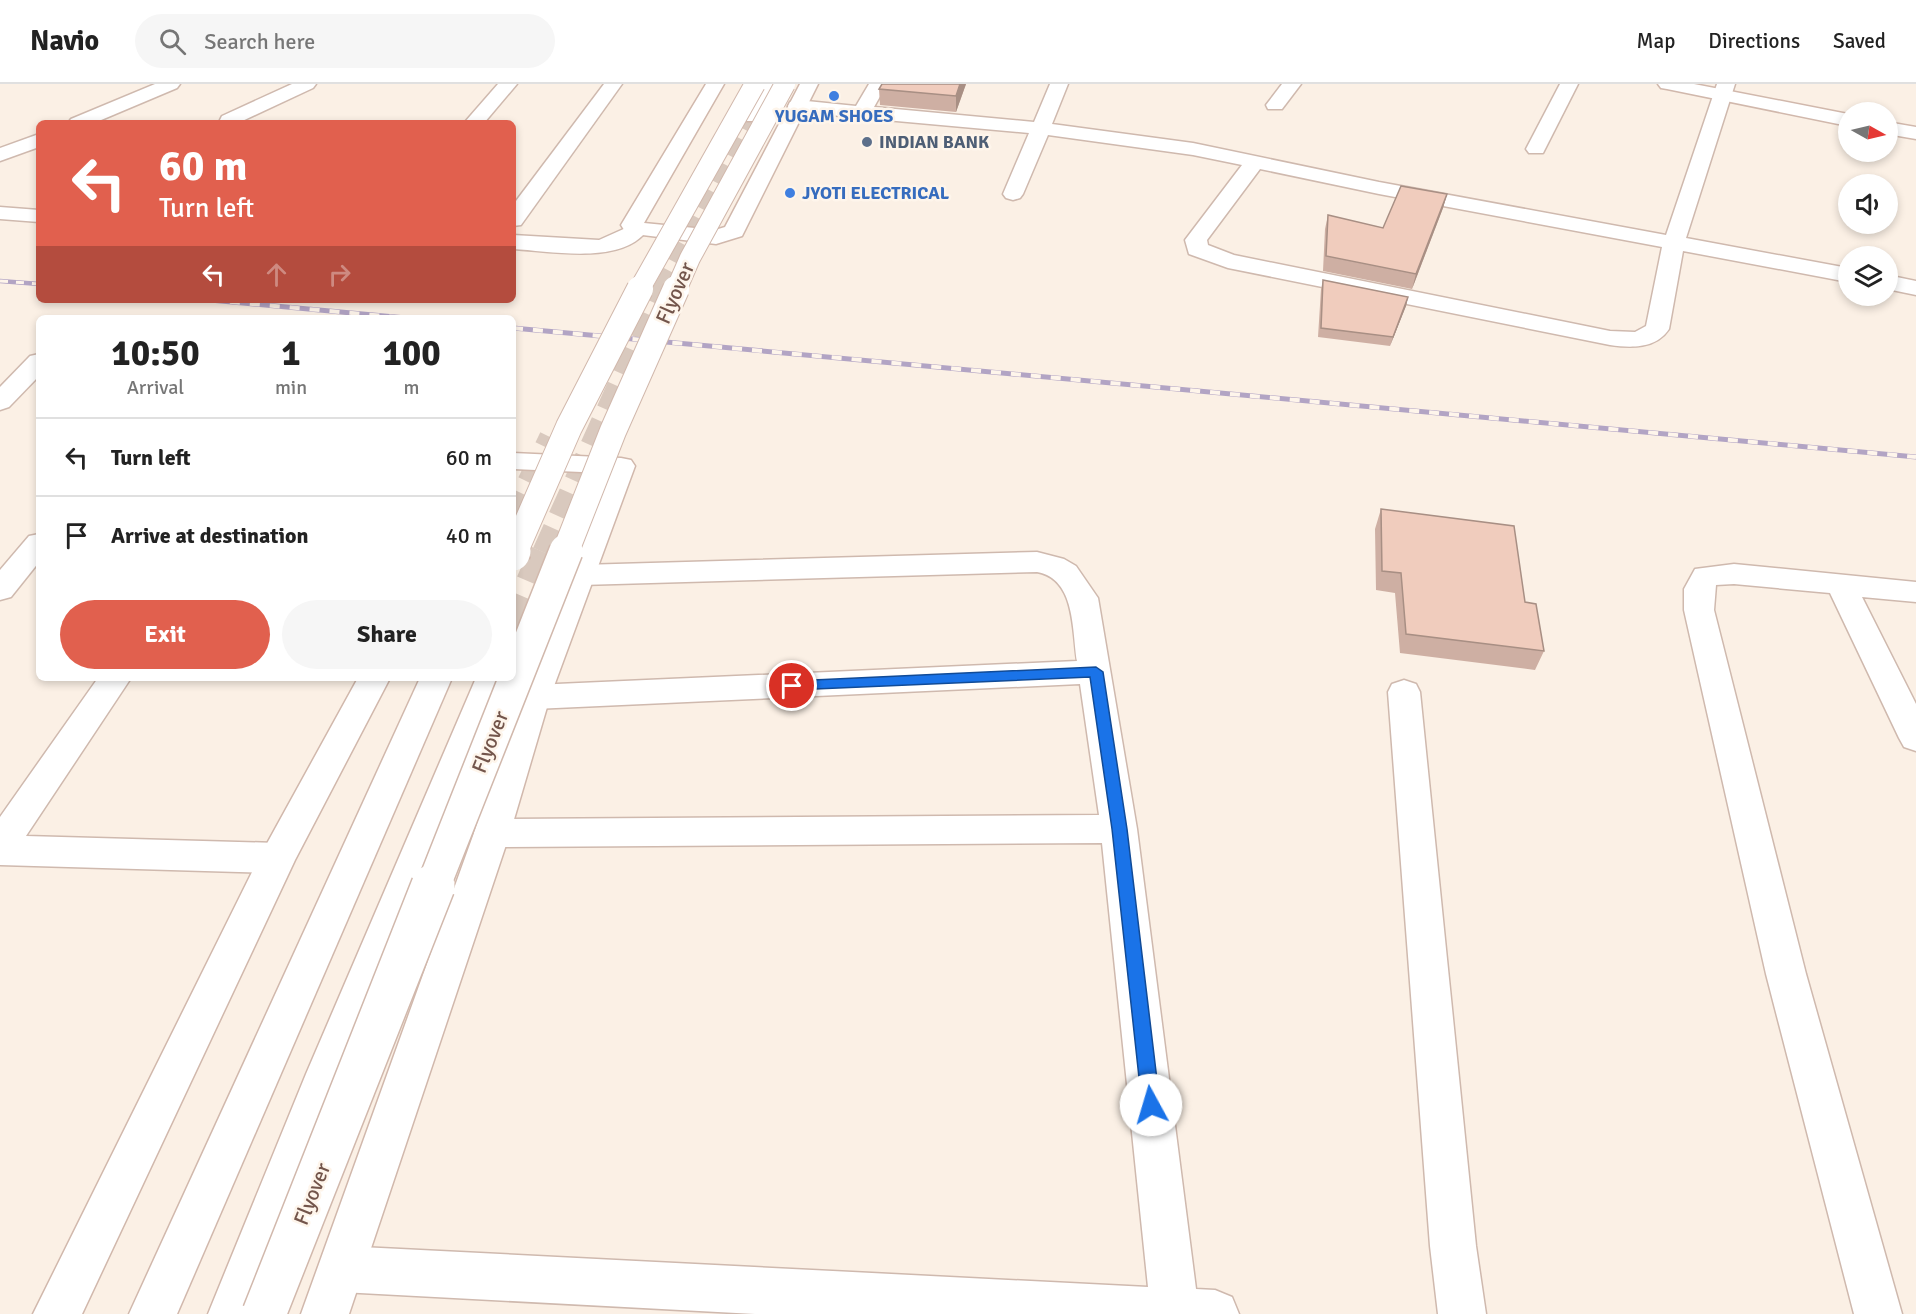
<!DOCTYPE html>
<html lang="en">
<head>
<meta charset="utf-8">
<style>
  body { margin:0; font-family:Signika,sans-serif; background:#f6f6f6; color:#222; height:100vh; display:flex; flex-direction:column; font-size:22px; white-space:nowrap }
  * { box-sizing:border-box; margin:0 }
  p { font-size:20px; color:#767676 }
  .icon { flex:none; width:33px; height:33px; fill:none; stroke:currentColor; stroke-width:2; stroke-linecap:round; stroke-linejoin:round }
  .map { position:relative; flex:1; overflow:hidden }
  .side { position:absolute; left:36px; top:231px; width:480px; height:366px; display:flex; flex-direction:column; background:#fff; border-radius:9px; box-shadow:0 3px 9px #0003 }
  .side>* { flex:none }
  .guide { position:absolute; left:36px; top:36px; width:480px; height:183px; border-radius:9px; box-shadow:0 3px 9px #0003; background:#e1604e; color:#fff; overflow:hidden }
  .needle { width:39px; rotate:98deg }
  .buttons { position:absolute; left:1838px; top:18px; display:grid; gap:12px }
  .buttons a { display:grid; place-items:center; width:60px; height:60px; border-radius:50%; background:#fff; box-shadow:0 3px 9px #0003; font-size:30px }
  .pin { position:absolute; display:grid; place-items:center; width:51px; height:51px; color:#fff; margin:-26px; border:3px solid #fff; border-radius:50%; box-shadow:0 2px 6px #0007 }
  .me { position:absolute; width:66px; margin:-33px; rotate:354deg; stroke-linejoin:round; filter:drop-shadow(0 0 4px #0008) }
  .turn { display:flex; align-items:center; gap:21px; height:126px; padding:0 24px; font-size:27px }
  .turn .icon { width:78px; height:78px; stroke-width:2.5 }
  .turn b { display:block; font-size:42px; line-height:51px }
  .lanes { display:flex; align-items:center; height:57px; padding:0 24px; background:#0003; justify-content:center; gap:30px; direction:ltr }
  .lanes .off { opacity:.35 }
  .eta { display:flex; justify-content:space-evenly; align-items:center; height:102px; text-align:center }
  .eta b { font-size:36px; font-weight:700; line-height:42px }
  .button { display:flex; gap:12px; margin-top:auto; padding:12px 24px }
  .button a { flex:1; height:69px; border-radius:36px; background:#e1604e; color:#fff; font-size:24px; font-weight:700; line-height:69px; text-align:center }
  .button a+a { background:#f6f6f6; color:#222 }
  ul { padding:0; list-style:none }
  li { display:flex; align-items:center; gap:18px; height:78px; padding:0 24px; border-top:2px solid #e0e0e0 }
  li div { flex:1 }
  li b { display:block; font-size:22px }
  li em { font-style:normal }
  header { display:flex; align-items:center; gap:36px; box-sizing:border-box; height:84px; padding:0 30px; background:#fff; border-bottom:2px solid #e0e0e0 }
  header strong { font-size:28px }
  nav { display:flex; gap:33px; margin-inline-start:auto; font-size:21px }
  .search { width:420px; height:54px; background:#f6f6f6; display:flex; align-items:center; gap:15px; box-sizing:border-box; padding:0 21px; border-radius:33px; color:#767676; font-size:22px }
  .map>svg:first-child { display:block }
  .lines { fill:none; stroke-linecap:round; stroke-linejoin:round }
  .secondary-tunnel-far2 { stroke:#d9c9be; stroke-width:20; stroke-dasharray:20 10; stroke-linecap:butt }
  .secondary-tunnel-far1 { stroke:#d9c9be; stroke-width:26; stroke-dasharray:26 13; stroke-linecap:butt }
  .secondary-tunnel { stroke:#d9c9be; stroke-width:33; stroke-dasharray:33 16; stroke-linecap:butt }
  .street-casing { stroke:#cfb9ae; stroke-width:3 }
  .secondary-casing { stroke:#d1b8ac; stroke-width:3 }
  .street { fill:#fff; fill-rule:evenodd }
  .secondary { fill:#fff; fill-rule:evenodd }
  .rail-far1-casing { stroke:#b2a4c4; stroke-width:4.5 }
  .rail-casing { stroke:#b2a4c4; stroke-width:5 }
  .rail-far1 { stroke:#fef5eb; stroke-width:3; stroke-dasharray:8; stroke-linecap:butt }
  .rail { stroke:#fef5eb; stroke-width:4; stroke-dasharray:10; stroke-linecap:butt }
  .secondary-bridge-far3-casing { stroke:#d1b8ac; stroke-width:22; stroke-linecap:butt }
  .secondary-bridge-far2-casing { stroke:#d1b8ac; stroke-width:28; stroke-linecap:butt }
  .secondary-bridge-far1-casing { stroke:#d1b8ac; stroke-width:36; stroke-linecap:butt }
  .secondary-bridge-casing { stroke:#d1b8ac; stroke-width:46; stroke-linecap:butt }
  .secondary-bridge-far3 { stroke:#fff; stroke-width:20 }
  .secondary-bridge-far2 { stroke:#fff; stroke-width:26 }
  .secondary-bridge-far1 { stroke:#fff; stroke-width:33 }
  .secondary-bridge { stroke:#fff; stroke-width:43 }
  .wall { fill:#ceafa3 }
  .shaded-wall { fill:#a88f84 }
  .building { fill:#f0ccbd; stroke:#a88f84; stroke-width:1.5 }
  .route { fill:#1a73e8; stroke:#114b97; stroke-width:1.5 }
  .shop-dot { fill:#3f7fe0; stroke:#fef5eb; stroke-width:2 }
  .service-dot { fill:#5c6f8a; stroke:#fef5eb; stroke-width:2 }
  .labels { text-anchor:middle; stroke-width:5; stroke-linejoin:round; paint-order:stroke }
  .far-shop-label { font-size:18px; font-weight:bold; fill:#366cbe; stroke:#fef5eb }
  .far-service-label { font-size:18px; font-weight:bold; fill:#4e5e75; stroke:#fef5eb; text-anchor:start }
  .street-label { font-size:21px; fill:#73554b; stroke:#fef5eb }
</style>
</head>
<body>
<header>
<strong>Navio</strong>
<div class="search"><svg class="icon" aria-label="search" viewBox="0 0 24 24"><circle cx="10" cy="10" r="6"/><path d="M15 15l6 6"/></svg>Search here</div>
<nav><a>Map</a><a>Directions</a><a>Saved</a></nav>
</header>
<div class="map">
<svg width="1916" height="1230" viewBox="0 0 1916 1230">
  <rect width="100%" height="100%" fill="#fbf0e5"/>
  <g class="lines">
    <!-- secondary-tunnel-far2 -->
    <path class="secondary-tunnel-far2" d="M663,206l91,-173"/>
    <!-- secondary-tunnel-far1 -->
    <g class="secondary-tunnel-far1">
      <path d="M513,434l39,-80"/>
      <path d="M545,469l119,-264"/>
    </g>
    <!-- secondary-tunnel -->
    <path class="secondary-tunnel" d="M513,544l33,-77"/>
    <!-- street casing -->
    <g class="street-casing">
      <g id="street">
        <path d="M155,0h25l-3,4 -83,35h-26l3,-4z"/>
        <path d="M292,0h24l-3,4 -75,35h-16l-2,-3 2,-4z"/>
        <path d="M498,0h19l-33,39h-20z"/>
        <path d="M604,0h18l-101,141 -8,1v-21z"/>
        <path d="M869,0h18l-13,23 160,15 16,-38h18l-16,40 141,19 186,39 287,53 51,-151h18l-49,154 162,30v14l-165,-31 -14,78c-13,20 -38,19 -59,16l-382,-77 -39,-14 -4,-14 57,-75 -49,-10 -145,-20 -25,59 -3,4 -7,2 -7,-2 -3,-4 26,-61 -232,-21 -7,-2 -2,-4 2,-4 7,-2 59,6zM1260,85l119,25 283,53 -16,79 -11,6 -25,-1 -376,-76 -26,-10 -1,-5z"/>
        <path d="M1282,0h19l-19,25h-14l-2,-4z"/>
        <path d="M1560,0h18l-35,69h-14l-3,-4z"/>
        <path d="M39,50v13l-39,14v-13z"/>
        <path d="M0,123l39,3v12l-39,-3z"/>
        <path d="M637,139l8,1 3,5c-25,37 -97,22 -135,20v-14l86,5z"/>
        <path d="M1887,191l29,6v14l-29,-6z"/>
        <path d="M39,270v22l-30,31 -9,3v-23l30,-31z"/>
        <path d="M39,450v28l-28,35 -11,3v-30l29,-34z"/>
        <path d="M1037,468l27,7 12,7 22,32 39,231 59,460 19,1 17,7 7,17h-484l-414,-22 -17,-6 -6,-17 6,-17 17,-6 807,41 -46,-444 -610,4 -13,-4 -5,-10 5,-10 13,-4 607,-4 -19,-131 -546,25 -12,-4 -4,-8 4,-8 12,-4 543,-24c-5,-30 -1,-82 -40,-89l-456,13 -11,-3 -4,-7 4,-7 11,-3z"/>
        <path d="M1734,480l182,18v20l-54,-5 54,107v47l-12,-4 -5,-9 -69,-145 -96,-9 -18,1 -2,25 92,364 96,340h-48l-88,-340 -82,-364v-21l11,-20z"/>
        <path d="M98,594h33l-105,158 251,7 13,5 5,10 -5,10 -13,5 -277,-8v-48z"/>
        <path d="M1404,596l12,4 4,8 56,554 10,68h-48l-8,-68 -42,-554 4,-8z"/>
      </g>
    </g>
    <!-- secondary casing -->
    <g class="secondary-casing">
      <g id="secondary">
        <path d="M706,0h18l-80,139 71,7 10,-3 75,-143h18l-76,152 -26,8 -90,-11 -5,-8z"/>
        <path d="M764,0h18l-21,37h-14l-2,-4z"/>
        <path d="M1658,0h36l154,30v12l-181,-37 -6,-1z"/>
        <path d="M1887,38l29,5v12l-29,-5z"/>
        <path d="M513,369l108,5 10,2 4,6 -85,231 -40,136 -161,481h-48l173,-481 44,-136 86,-224 -91,-4z"/>
        <path d="M358,594h32l-95,182 -213,454h-49l226,-456z"/>
        <path d="M420,594h32l-275,636h-48z"/>
        <path d="M476,594h32l-160,396 -92,240h-48l98,-240z"/>
      </g>
    </g>
    <!-- street -->
    <use href="#street" class="street"/>
    <!-- secondary -->
    <use href="#secondary" class="secondary"/>
    <!-- rail-far1 casing -->
    <g class="rail-far1-casing">
      <path id="rail-far1" d="M0,197l39,3"/>
    </g>
    <!-- rail casing -->
    <g class="rail-casing">
      <g id="rail">
        <path d="M210,216l196,18"/>
        <path d="M513,244l1403,129"/>
      </g>
    </g>
    <!-- rail-far1 -->
    <use href="#rail-far1" class="rail-far1"/>
    <!-- rail -->
    <use href="#rail" class="rail"/>
    <!-- secondary-bridge-far3 casing -->
    <g class="secondary-bridge-far3-casing">
      <g id="secondary-bridge-far3">
        <path d="M639,206l116,-206"/>
        <path d="M676,206l14,-32 95,-174"/>
      </g>
    </g>
    <!-- secondary-bridge-far2 casing -->
    <g class="secondary-bridge-far2-casing">
      <g id="secondary-bridge-far2">
        <path d="M514,469l55,-126 71,-138"/>
        <path d="M565,469l48,-122 63,-142"/>
      </g>
    </g>
    <!-- secondary-bridge-far1 casing -->
    <g class="secondary-bridge-far1-casing">
      <g id="secondary-bridge-far1">
        <path d="M513,470l1,-3"/>
        <path d="M433,803l133,-336"/>
      </g>
    </g>
    <!-- secondary-bridge casing -->
    <g class="secondary-bridge-casing">
      <path id="secondary-bridge" d="M264,1230l169,-428"/>
    </g>
    <!-- secondary-bridge-far3 -->
    <use href="#secondary-bridge-far3" class="secondary-bridge-far3"/>
    <!-- secondary-bridge-far2 -->
    <use href="#secondary-bridge-far2" class="secondary-bridge-far2"/>
    <!-- secondary-bridge-far1 -->
    <use href="#secondary-bridge-far1" class="secondary-bridge-far1"/>
    <!-- secondary-bridge -->
    <use href="#secondary-bridge" class="secondary-bridge"/>
  </g>
  <!-- wall -->
  <g class="wall">
    <path d="M966,0l-10,28 -76,-7 -1,-16z"/>
    <path d="M1447,110l-4,14 -31,81 -89,-18 2,-42 3,-14 55,13z"/>
    <path d="M1323,196l85,17 -2,9 -16,40 -72,-9 3,-48z"/>
    <path d="M1381,425l144,93 19,49 -9,19 -135,-17 -5,-60 -19,-3 -1,-61z"/>
  </g>
  <!-- shaded-wall -->
  <g class="shaded-wall">
    <path d="M960,0h6l-10,28v-16z"/>
    <path d="M1447,110l-4,14 -31,81 4,-15z"/>
    <path d="M1408,213l-2,9 -16,40 3,-9z"/>
  </g>
  <!-- building -->
  <g class="building">
    <path d="M882,0h78l-4,12 -77,-7z"/>
    <path d="M1401,102l46,8 -31,80 -90,-18 2,-41 55,13z"/>
    <path d="M1323,196l85,17 -15,40 -72,-9z"/>
    <path d="M1381,425l133,17 11,76 11,2 8,47 -138,-17 -5,-61 -19,-2z"/>
  </g>
  <!-- route -->
  <path class="route" d="M1096,583l7,5 24,157 33,276 -3,6 -6,2 -6,-2 -3,-6 -30,-276 -22,-152 -298,13 -7,-4 7,-5z"/>
  <!-- markers -->
  <g class="shop-dot">
    <circle cx="834" cy="12" r="6"/>
    <circle cx="790" cy="109" r="6"/>
  </g>
  <circle class="service-dot" cx="867" cy="58" r="6"/>
  <g class="labels">
    <!-- far-shop labels -->
    <g class="far-shop-label">
      <text x="834" y="38">YUGAM SHOES</text>
      <text x="802" y="115" text-anchor="start">JYOTI ELECTRICAL</text>
    </g>
    <!-- far-service labels -->
    <g class="far-service-label">
      <text x="879" y="64">INDIAN BANK</text>
    </g>
    <!-- street labels -->
    <g class="street-label">
      <text transform="translate(675 209) rotate(-66)" y="7">Flyover</text>
      <text transform="translate(490 658) rotate(-68)" y="7">Flyover</text>
      <text transform="translate(312 1110) rotate(-68)" y="7">Flyover</text>
    </g>
  </g>
</svg>
<div class="buttons">
<a><svg class="needle" viewBox="-14 -14 28 28"><path d="M0-13l5 13h-10z" fill="#e53935"/><path d="M0 13l5-13h-10z" fill="#767676"/></svg></a>
<a><svg class="icon" aria-label="sound" viewBox="0 0 24 24"><path d="M4 9h4l5-4v14l-5-4H4zM17 9q2 3 0 6"/></svg></a>
<a><svg class="icon" aria-label="layers" viewBox="0 0 24 24"><path d="M12 4l9 5-9 5-9-5zM3 14l9 5 9-5"/></svg></a>
</div>
<div class="pin" style="left:792px;top:602px;background:#d93025"><svg class="icon" aria-label="arrive" viewBox="0 0 24 24"><path d="M6 21V4h12l-3 4 3 4H6"/></svg></div>
<svg class="me" style="left:1151px;top:1021px" viewBox="-20 -20 40 40"><circle r="19" fill="#fff"/><path d="M0-13L10 11 0 6-10 11z" fill="#1a73e8"/></svg>
<div class="guide">
<div class="turn"><svg class="icon" aria-label="left" viewBox="0 0 24 24"><path d="M17 20v-9H6M10 6l-5 5 5 5"/></svg><div><b>60 m</b>Turn left</div></div>
<div class="lanes"><svg class="icon" aria-label="left" viewBox="0 0 24 24"><path d="M17 20v-9H6M10 6l-5 5 5 5"/></svg><svg class="icon off" aria-label="ahead" viewBox="0 0 24 24"><path d="M12 20V5M6 11l6-6 6 6"/></svg><svg class="icon off" aria-label="right" viewBox="0 0 24 24"><path d="M7 20v-9h11M14 6l5 5-5 5"/></svg></div>
</div>
<section class="side">
<div class="eta">
<div><b>10:50</b><p>Arrival</p></div>
<div><b>1</b><p>min</p></div>
<div><b>100</b><p>m</p></div>
</div>
<ul>
<li><svg class="icon" aria-label="left" viewBox="0 0 24 24"><path d="M17 20v-9H6M10 6l-5 5 5 5"/></svg><div><b>Turn left</b></div><em>60 m</em></li>
<li><svg class="icon" aria-label="arrive" viewBox="0 0 24 24"><path d="M6 21V4h12l-3 4 3 4H6"/></svg><div><b>Arrive at destination</b></div><em>40 m</em></li>
</ul>
<div class="button"><a>Exit</a><a>Share</a></div>
</section>
</div>
</body>
</html>
